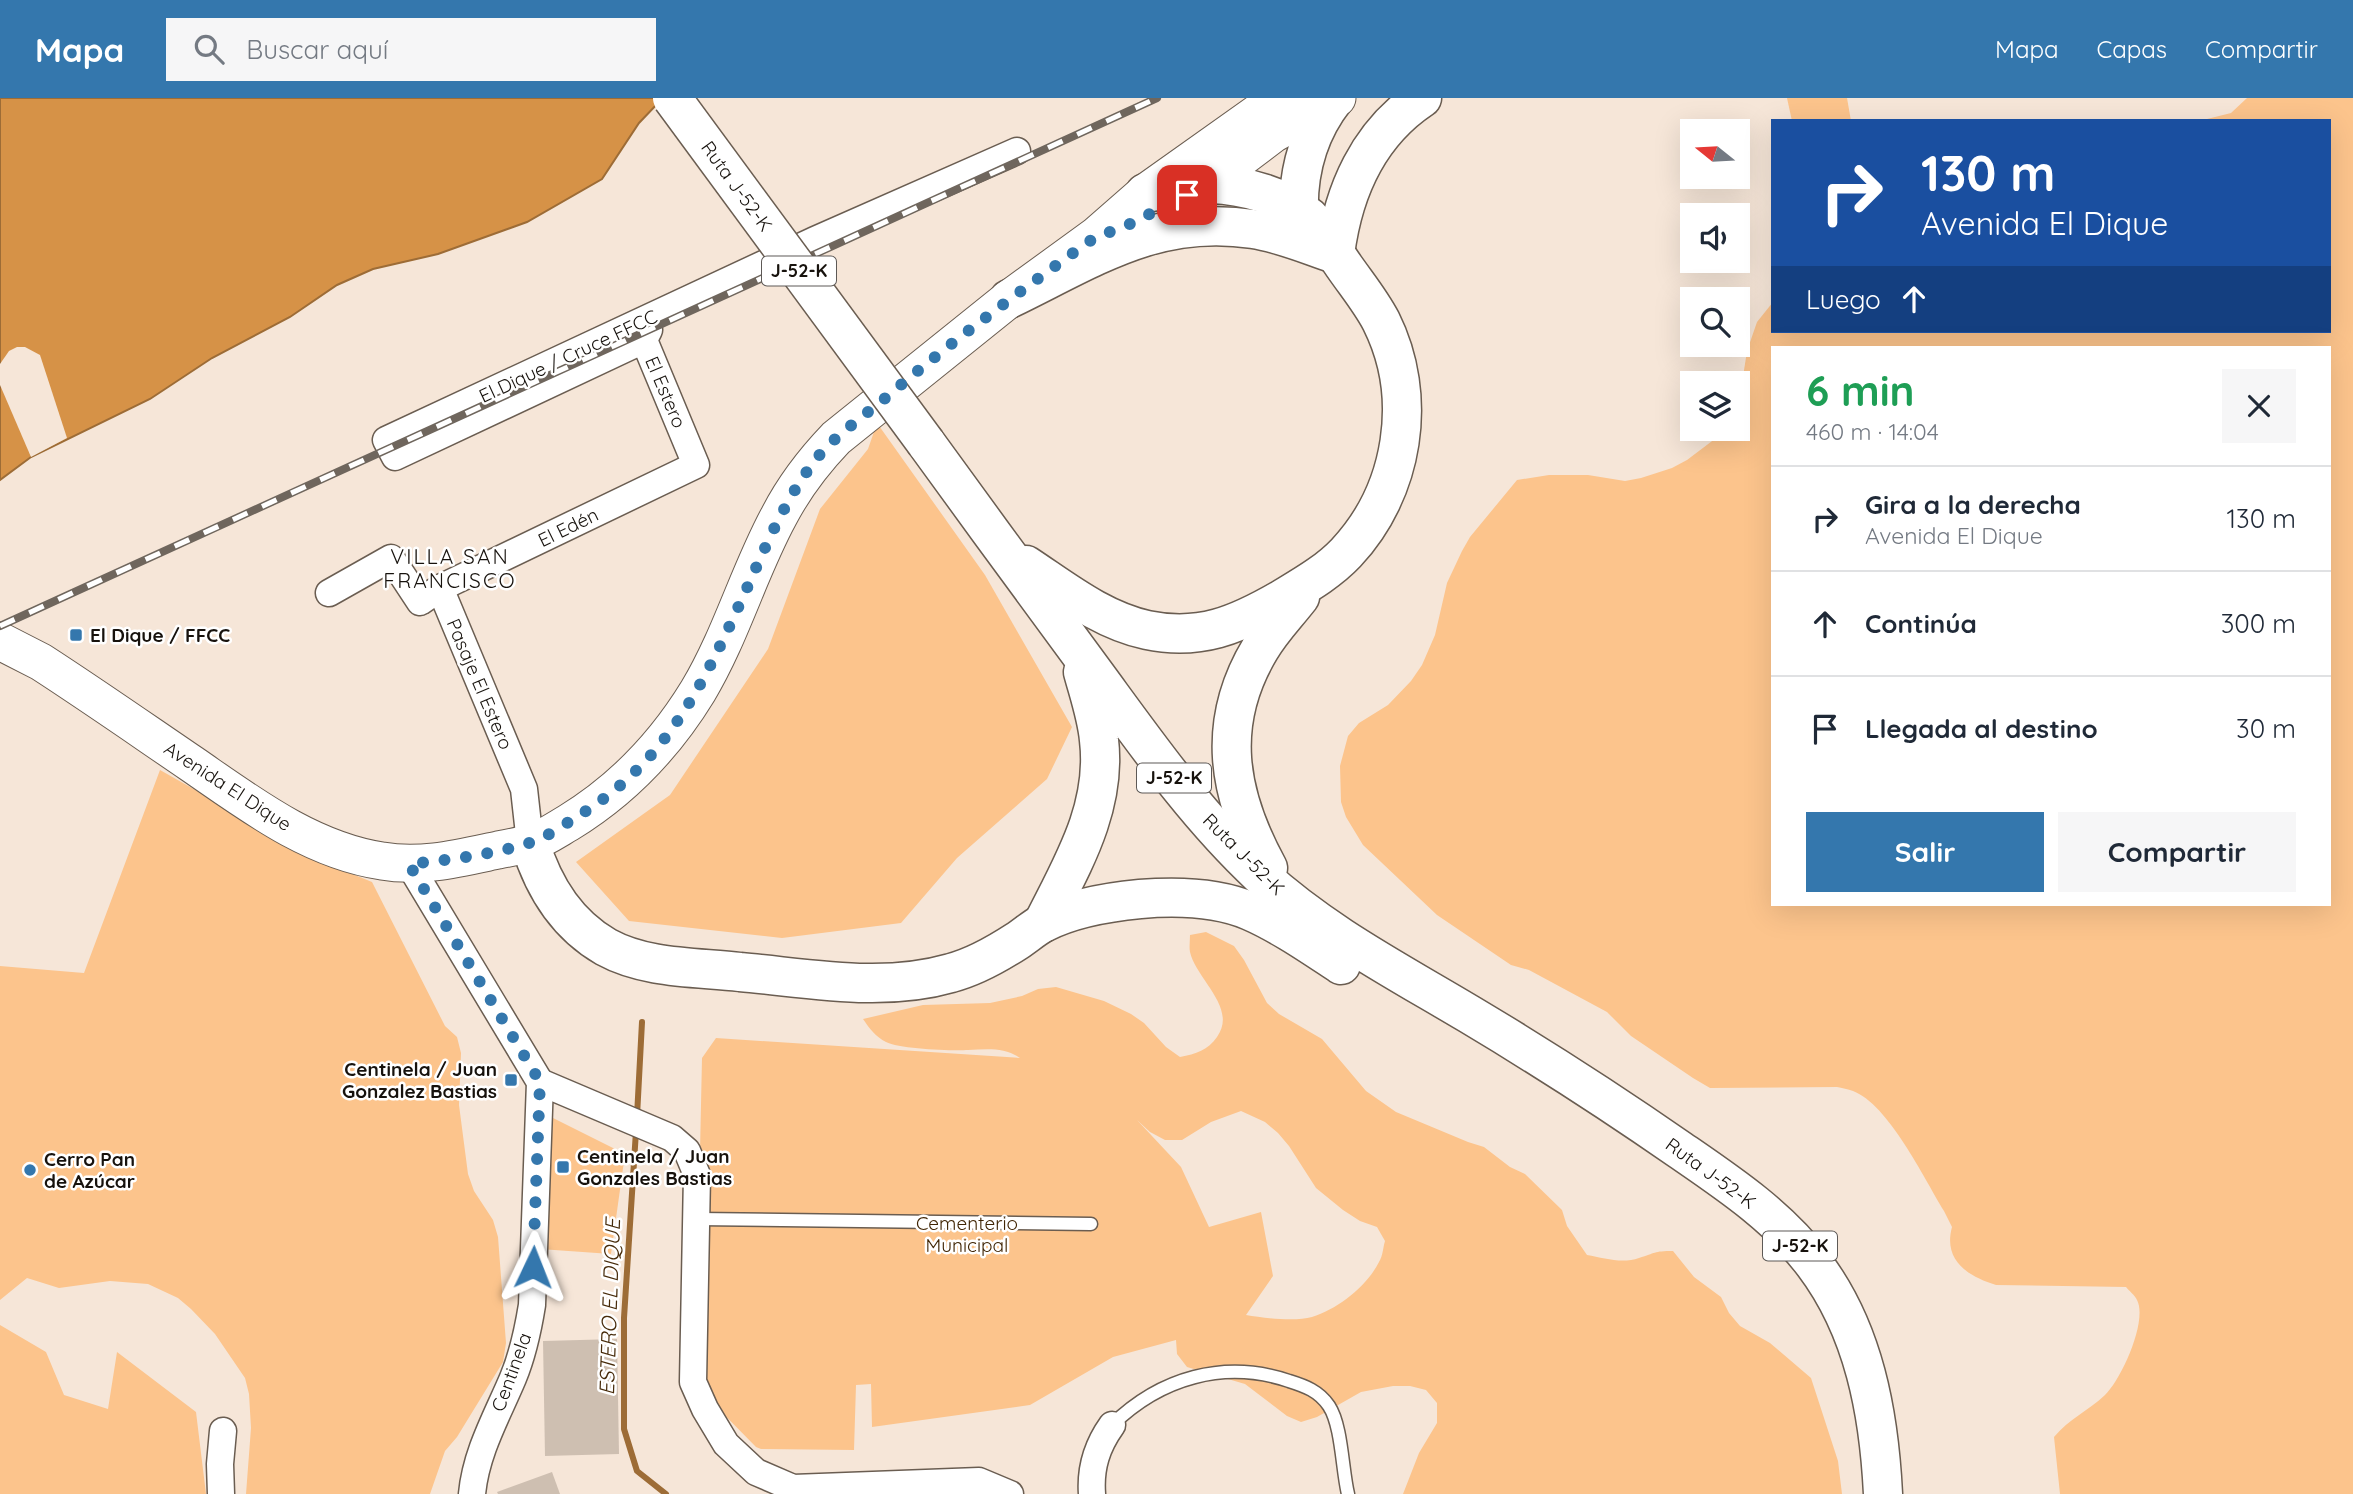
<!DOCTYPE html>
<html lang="es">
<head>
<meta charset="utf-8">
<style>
  body { margin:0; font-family:Quicksand,sans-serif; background:#f6f6f7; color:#1f2937; height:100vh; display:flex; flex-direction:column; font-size:26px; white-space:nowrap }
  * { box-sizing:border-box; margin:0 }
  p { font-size:23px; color:#747a83 }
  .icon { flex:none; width:38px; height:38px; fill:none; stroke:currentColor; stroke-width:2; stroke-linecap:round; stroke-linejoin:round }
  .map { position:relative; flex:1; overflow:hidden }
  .panel { position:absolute; left:1771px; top:248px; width:560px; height:560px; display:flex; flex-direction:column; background:#fff; border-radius:0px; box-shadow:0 7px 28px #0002 }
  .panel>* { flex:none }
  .hud { position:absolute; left:1771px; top:21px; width:560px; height:214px; border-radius:0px; box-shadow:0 7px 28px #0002; background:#1a4fa0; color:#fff; overflow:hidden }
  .needle { width:46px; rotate:288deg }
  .fabs { position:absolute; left:1680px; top:21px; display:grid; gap:14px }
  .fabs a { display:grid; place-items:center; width:70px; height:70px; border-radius:0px; background:#fff; box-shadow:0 7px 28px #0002; font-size:35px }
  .pin { position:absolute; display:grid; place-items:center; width:60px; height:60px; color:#fff; margin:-30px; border-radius:14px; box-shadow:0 4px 10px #0006 }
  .me { position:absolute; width:77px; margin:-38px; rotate:2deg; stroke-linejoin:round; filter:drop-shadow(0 0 5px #0008) }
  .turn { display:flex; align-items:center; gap:24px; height:147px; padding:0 35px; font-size:32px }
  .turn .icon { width:91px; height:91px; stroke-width:2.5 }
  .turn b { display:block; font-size:49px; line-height:60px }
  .then { display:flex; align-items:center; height:66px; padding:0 35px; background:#0003; gap:14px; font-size:26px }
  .round { display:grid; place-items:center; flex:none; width:74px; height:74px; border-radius:0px; background:#f6f6f7 }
  .head { display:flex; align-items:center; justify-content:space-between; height:119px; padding:0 35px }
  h1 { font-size:42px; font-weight:700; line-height:52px; color:#1e9e55 }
  .cta { display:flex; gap:14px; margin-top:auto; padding:14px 35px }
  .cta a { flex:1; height:80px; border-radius:0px; background:#3477ad; color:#fff; font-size:28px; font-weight:700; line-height:80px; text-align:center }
  .cta a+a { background:#f6f6f7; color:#1f2937 }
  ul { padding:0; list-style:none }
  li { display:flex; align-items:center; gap:21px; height:105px; padding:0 35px; border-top:2px solid #e0e1e3 }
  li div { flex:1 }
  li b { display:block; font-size:26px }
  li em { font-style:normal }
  header { display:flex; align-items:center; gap:42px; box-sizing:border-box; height:98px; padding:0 35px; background:#3477ad; color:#fff }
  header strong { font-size:33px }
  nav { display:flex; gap:38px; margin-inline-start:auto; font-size:24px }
  .search { width:490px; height:63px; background:#f6f6f7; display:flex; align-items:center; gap:18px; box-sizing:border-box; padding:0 24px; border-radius:0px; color:#747a83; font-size:26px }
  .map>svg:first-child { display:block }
  .green { fill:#fcc48c; fill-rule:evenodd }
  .water { fill:#d69247; stroke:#9d6c36; stroke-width:2 }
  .pier { fill:#f6e6d8 }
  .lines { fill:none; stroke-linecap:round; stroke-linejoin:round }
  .stream { stroke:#9d6c36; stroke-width:6 }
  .building { fill:#cebfb1 }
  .lane-casing { stroke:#6a5d51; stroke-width:15 }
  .street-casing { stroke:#6a5d51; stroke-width:29 }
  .secondary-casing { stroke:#6a5d51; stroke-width:39 }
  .primary-casing { stroke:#6a5d51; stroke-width:41 }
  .lane { stroke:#fff; stroke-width:12 }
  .street { stroke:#fff; stroke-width:26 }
  .secondary { stroke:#fff; stroke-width:37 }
  .primary { stroke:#fff; stroke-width:38 }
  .rail-casing { stroke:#6f665d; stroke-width:8 }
  .rail { stroke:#fff; stroke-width:5; stroke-dasharray:16; stroke-linecap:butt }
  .primary-bridge-casing { stroke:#6a5d51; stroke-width:41; stroke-linecap:butt }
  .primary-bridge { stroke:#fff; stroke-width:38 }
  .route { stroke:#3477ad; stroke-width:12; stroke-dasharray:0 21.6 }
  .poi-dot { fill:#3477ad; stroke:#fff; stroke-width:2.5 }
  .labels { text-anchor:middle; stroke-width:5; stroke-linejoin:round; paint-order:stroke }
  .shield { fill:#fff; stroke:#5d5956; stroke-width:2 }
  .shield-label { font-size:18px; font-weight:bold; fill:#17120d }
  .street-label { font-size:19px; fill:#17120d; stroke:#fff }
  .poi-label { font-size:19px; font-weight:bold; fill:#17120d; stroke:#fff; text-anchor:start }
  .park-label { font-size:19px; fill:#412605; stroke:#fff }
  .neighbourhood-label { font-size:21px; letter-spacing:2px; fill:#17120d; stroke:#fff }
  .water-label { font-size:21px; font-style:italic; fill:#472b0a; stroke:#fff }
</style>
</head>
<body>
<header>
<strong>Mapa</strong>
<div class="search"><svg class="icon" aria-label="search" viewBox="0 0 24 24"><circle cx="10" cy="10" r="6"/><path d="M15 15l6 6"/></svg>Buscar aquí</div>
<nav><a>Mapa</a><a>Capas</a><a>Compartir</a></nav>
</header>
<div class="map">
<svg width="2353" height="1396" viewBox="0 0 2353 1396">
  <rect width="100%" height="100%" fill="#f6e6d8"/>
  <!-- green -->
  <g class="green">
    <path d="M1787,0h60l4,23h-59z"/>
    <path d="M2247,0h106v1396h-293l-6,-57c15,-18 34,-26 51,-42 16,-15 43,-74 32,-95 -2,-5 -8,-9 -11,-13l-130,-2c-29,-9 -53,-25 -44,-58l-8,-16c-20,-33 -56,-107 -91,-120 -5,-2 -11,-3 -16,-4l-127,1 -17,-10 -62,-42 -24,-24 -78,-42 -18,-5 -74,-50 -74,-70 -17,-28 -5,-15 -1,-36 8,-30 11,-13 29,-18 23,-24 11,-16 13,-30 12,-52 15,-32 8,-14 47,-57 32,-5h39l37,6 16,-3 31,-10 15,-8 41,-31h10v-20l9,-58 10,-29 16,-20v29h556v-210h-130l32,-8zM1773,250h556v557h-556z"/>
    <path d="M877,325l108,152 87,152 -25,52 -90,79 -56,65 -119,15 -153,-17 -53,-59 94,-67 98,-146 52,-140 48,-60z"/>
    <path d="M160,672l115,65 33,21 64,26 73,144 12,11 4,16 -2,52 9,69 6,17 19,29 5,17 8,106 -3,19 -46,75 -12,14 -15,43h-184l5,-66 -2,-34 -4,-16 -30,-44 -24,-25 -13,-11 -30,-14 -38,-3 -51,7 -32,-10 -27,22v-334l84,7z"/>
    <path d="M1206,834l28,14 10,14 23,43 12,11 43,25 44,52 30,21 72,30 16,5 26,20 15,7 37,36 5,16 20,29c17,3 35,9 52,3 17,-5 14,-7 34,-7l21,26 27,20 8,16 11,13 30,17 41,35 27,83 4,33h-439l16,-41 18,-30v-20l-11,-13 -16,-4h-17l-32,6 -44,25 -16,5 -14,-6 -42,-32 -58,-17 -10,-13 -1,-14 -63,17 -83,48 -158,22 -1,-43 -15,1 -2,65 -93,-1 -5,-2 -61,-62 7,-327 14,-20 304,20c-15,-11 -33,-9 -52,-8 -16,1 -69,-1 -82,-8 -10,-5 -17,-14 -23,-23l60,-14 67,-2 32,-7 16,-7 18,-2 48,14 27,13 13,9 22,24 14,10c16,-3 28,-7 37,-20 21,-29 -21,-58 -27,-85 -1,-5 0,-11 0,-17zM1241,1013l24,11 13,11 11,13 27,42 27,22 17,11 17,6 8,14c-2,6 -2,15 -6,21 -12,24 -41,47 -67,55 -17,5 -49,1 -66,-2l27,-39 -12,-64 -52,15 -28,-60 -44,-47 13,12 15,8h17l29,-18z"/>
    <path d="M543,1015l82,41 -14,100 -71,-5z"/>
    <path d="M0,1227l46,27 18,43 44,14 9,-57 79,60 10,82h-206z"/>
  </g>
  <!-- water -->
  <path class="water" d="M0,0h666l-7,4 -20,21 -37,56 -75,43 -89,32 -65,15 -36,16 -47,32 -78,41 -62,41 -119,58 -31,23z"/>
  <!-- pier -->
  <path class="pier" d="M17,249h8l15,8 27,83 -36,19 -31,-72v-21l9,-13z"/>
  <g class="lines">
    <!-- stream -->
    <g class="stream">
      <path d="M637,1018l5,-94"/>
      <path d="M636,1033l-12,187v111l13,42 29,23"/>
    </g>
  </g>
  <!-- building -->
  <g class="building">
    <path d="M617,1241l2,115 -74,2 -2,-115z"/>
    <path d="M552,1374l8,22h-62l-1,-2z"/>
  </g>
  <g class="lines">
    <!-- lane casing -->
    <g class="lane-casing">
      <g id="lane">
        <path d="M697,1121l394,5"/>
        <path d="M1112,1327c48,-47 112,-66 177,-44 16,5 30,10 40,25 13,20 13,63 19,88"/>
      </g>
    </g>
    <!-- street casing -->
    <g class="street-casing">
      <g id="street">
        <path d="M644,242l-249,117 -9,-17 429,-200 202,-89"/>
        <path d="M440,490l84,201 6,54"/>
        <path d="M329,495l62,-35 29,44 20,-14 256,-123 -52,-125 5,-10 -1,-4"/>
        <path d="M409,766l131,218 -8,223c-4,25 -9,49 -19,73 -16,38 -37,74 -41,116"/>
        <path d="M540,984l132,56 15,13 10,24 -4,207 12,27 21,35 30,28 37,16 186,-7 31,13"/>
        <path d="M221,1396l-1,-30 3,-33"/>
        <path d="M1092,1396c-2,-27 5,-48 20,-69"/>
      </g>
    </g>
    <!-- secondary casing -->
    <g class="secondary-casing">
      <g id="secondary">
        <path d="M1190,95l18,-10 65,-49 64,-36"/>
        <path d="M0,543l41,21c51,33 101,68 151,102 58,40 118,86 190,97 39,7 78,-3 116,-11 11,-2 22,-4 32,-7 13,-4 26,-13 38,-20 54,-33 97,-78 130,-132 33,-55 51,-120 81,-175 15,-29 35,-55 57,-78l173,-139 88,-64 48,-42 114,-81 24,-14"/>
      </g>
    </g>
    <!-- primary casing -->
    <g class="primary-casing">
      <g id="primary">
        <path d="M1300,133c-5,-48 5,-95 35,-133"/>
        <path d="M1335,156c8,-62 33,-120 87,-156"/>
        <path d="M1009,201c83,-40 147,-85 244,-70 28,4 55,16 82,25"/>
        <path d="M926,345c58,80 116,159 175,239 49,67 98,136 159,193 62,57 137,96 209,139 72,43 142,88 211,136 48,33 99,67 134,114 50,66 65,149 69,230"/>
        <path d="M1026,467c38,25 75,55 121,65 53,11 90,-5 135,-31 23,-14 46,-27 64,-46 58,-62 73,-156 35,-232 -10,-19 -23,-35 -35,-52 -13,-18 -22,-36 -37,-52 -25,-21 -66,-32 -98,-33 -21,-1 -46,6 -66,9"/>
        <path d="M530,745c13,43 36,81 76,104 40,22 90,20 134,25 69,6 142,21 211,1 23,-6 46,-19 66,-32 9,-6 17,-13 26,-18 29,-15 65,-21 97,-24 36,-3 77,-2 110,12 32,14 62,35 91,54"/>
        <path d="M1268,770c-40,-73 -53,-144 -8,-219 11,-19 26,-34 40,-52"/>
        <path d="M1043,825c29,-58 64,-115 56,-183 -2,-23 -10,-46 -16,-68"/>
      </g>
    </g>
    <!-- lane -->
    <use href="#lane" class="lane"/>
    <!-- street -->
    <use href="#street" class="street"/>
    <!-- secondary -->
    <use href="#secondary" class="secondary"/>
    <!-- primary -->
    <use href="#primary" class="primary"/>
    <!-- rail casing -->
    <g class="rail-casing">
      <path id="rail" d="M0,528l1157,-528"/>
    </g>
    <!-- rail -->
    <use href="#rail" class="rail"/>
    <!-- primary-bridge casing -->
    <g class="primary-bridge-casing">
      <path id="primary-bridge" d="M672,0l254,345"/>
    </g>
    <!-- primary-bridge -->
    <use href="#primary-bridge" class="primary-bridge"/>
  </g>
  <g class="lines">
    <!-- route -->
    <path class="route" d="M533,1169l7,-185 -131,-218c40,-4 81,-9 120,-21 16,-5 32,-16 46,-25 90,-55 125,-127 167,-219 22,-48 41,-97 74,-140 19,-23 44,-40 67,-59 69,-59 141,-112 214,-164l25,-8 65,-33"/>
  </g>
  <!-- markers -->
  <g class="poi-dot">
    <rect x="69" y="530" width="14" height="14" rx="3.5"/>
    <rect x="504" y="975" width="14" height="14" rx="3.5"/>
    <rect x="556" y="1062" width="14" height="14" rx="3.5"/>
    <circle cx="30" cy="1072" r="7"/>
  </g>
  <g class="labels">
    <!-- shield labels -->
    <g class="shield">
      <rect x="762" y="158.5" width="74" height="29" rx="5"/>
      <rect x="1137" y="665.5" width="74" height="29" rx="5"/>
      <rect x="1763" y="1133.5" width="74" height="29" rx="5"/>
    </g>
    <g class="shield-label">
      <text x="799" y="179">J-52-K</text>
      <text x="1174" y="686">J-52-K</text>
      <text x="1800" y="1154">J-52-K</text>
    </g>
    <!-- street labels -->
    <g class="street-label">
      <text transform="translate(737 88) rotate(54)" y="7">Ruta J-52-K</text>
      <text transform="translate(568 258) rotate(-25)" y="7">El Dique / Cruce FFCC</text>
      <text transform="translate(666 294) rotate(67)" y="7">El Estero</text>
      <text transform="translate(568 429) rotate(-26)" y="7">El Edén</text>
      <text transform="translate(480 586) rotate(67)" y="7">Pasaje El Estero</text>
      <text transform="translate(228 688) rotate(33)" y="7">Avenida El Dique</text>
      <text transform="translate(1244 756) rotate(45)" y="7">Ruta J-52-K</text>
      <text transform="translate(1711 1075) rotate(36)" y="7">Ruta J-52-K</text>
      <text transform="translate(511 1274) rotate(-70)" y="7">Centinela</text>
    </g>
    <!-- poi labels -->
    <g class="poi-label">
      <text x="90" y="544">El Dique / FFCC</text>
      <text x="497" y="978" text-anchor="end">Centinela / Juan<tspan x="497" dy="22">Gonzalez Bastias</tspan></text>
      <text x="577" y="1065">Centinela / Juan<tspan x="577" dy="22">Gonzales Bastias</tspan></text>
      <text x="44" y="1068">Cerro Pan<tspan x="44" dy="22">de Azúcar</tspan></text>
    </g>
    <!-- park labels -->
    <g class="park-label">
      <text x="967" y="1132">Cementerio<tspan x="967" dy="22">Municipal</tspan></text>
    </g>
    <!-- neighbourhood labels -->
    <g class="neighbourhood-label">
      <text x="450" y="466">VILLA SAN<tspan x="450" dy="24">FRANCISCO</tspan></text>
    </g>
    <!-- water labels -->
    <g class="water-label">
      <text transform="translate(610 1209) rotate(-88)" y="7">ESTERO EL DIQUE</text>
    </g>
  </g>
</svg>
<div class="fabs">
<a><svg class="needle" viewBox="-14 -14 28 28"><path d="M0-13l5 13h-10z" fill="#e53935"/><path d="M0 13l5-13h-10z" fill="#747a83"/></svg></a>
<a><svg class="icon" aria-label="sound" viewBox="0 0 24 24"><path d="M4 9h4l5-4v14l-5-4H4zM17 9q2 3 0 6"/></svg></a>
<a><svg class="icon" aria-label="search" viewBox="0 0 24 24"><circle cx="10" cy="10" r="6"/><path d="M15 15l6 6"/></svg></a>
<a><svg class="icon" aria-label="layers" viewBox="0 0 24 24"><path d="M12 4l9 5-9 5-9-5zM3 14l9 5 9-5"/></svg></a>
</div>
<div class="pin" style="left:1187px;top:97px;background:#d93025"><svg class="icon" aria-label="arrive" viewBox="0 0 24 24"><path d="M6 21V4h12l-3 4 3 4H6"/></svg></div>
<svg class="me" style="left:533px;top:1169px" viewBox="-20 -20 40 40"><path d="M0-17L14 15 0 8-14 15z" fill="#3477ad" stroke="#fff" stroke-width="4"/></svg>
<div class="hud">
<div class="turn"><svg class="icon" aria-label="right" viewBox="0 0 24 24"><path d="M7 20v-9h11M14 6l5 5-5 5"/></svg><div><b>130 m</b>Avenida El Dique</div></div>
<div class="then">Luego<svg class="icon" aria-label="ahead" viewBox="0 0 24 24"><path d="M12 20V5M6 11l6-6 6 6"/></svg></div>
</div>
<section class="panel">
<div class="head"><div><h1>6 min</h1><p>460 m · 14:04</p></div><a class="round"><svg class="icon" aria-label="close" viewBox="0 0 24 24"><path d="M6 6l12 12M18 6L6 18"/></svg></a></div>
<ul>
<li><svg class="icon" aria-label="right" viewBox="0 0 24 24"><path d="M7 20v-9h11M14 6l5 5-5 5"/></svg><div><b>Gira a la derecha</b><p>Avenida El Dique</p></div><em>130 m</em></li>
<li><svg class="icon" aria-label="ahead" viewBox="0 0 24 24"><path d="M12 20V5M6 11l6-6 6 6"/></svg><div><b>Continúa</b></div><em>300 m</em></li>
<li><svg class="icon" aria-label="arrive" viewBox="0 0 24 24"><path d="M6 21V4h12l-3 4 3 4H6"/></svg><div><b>Llegada al destino</b></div><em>30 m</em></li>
</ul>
<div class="cta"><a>Salir</a><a>Compartir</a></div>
</section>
</div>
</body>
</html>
